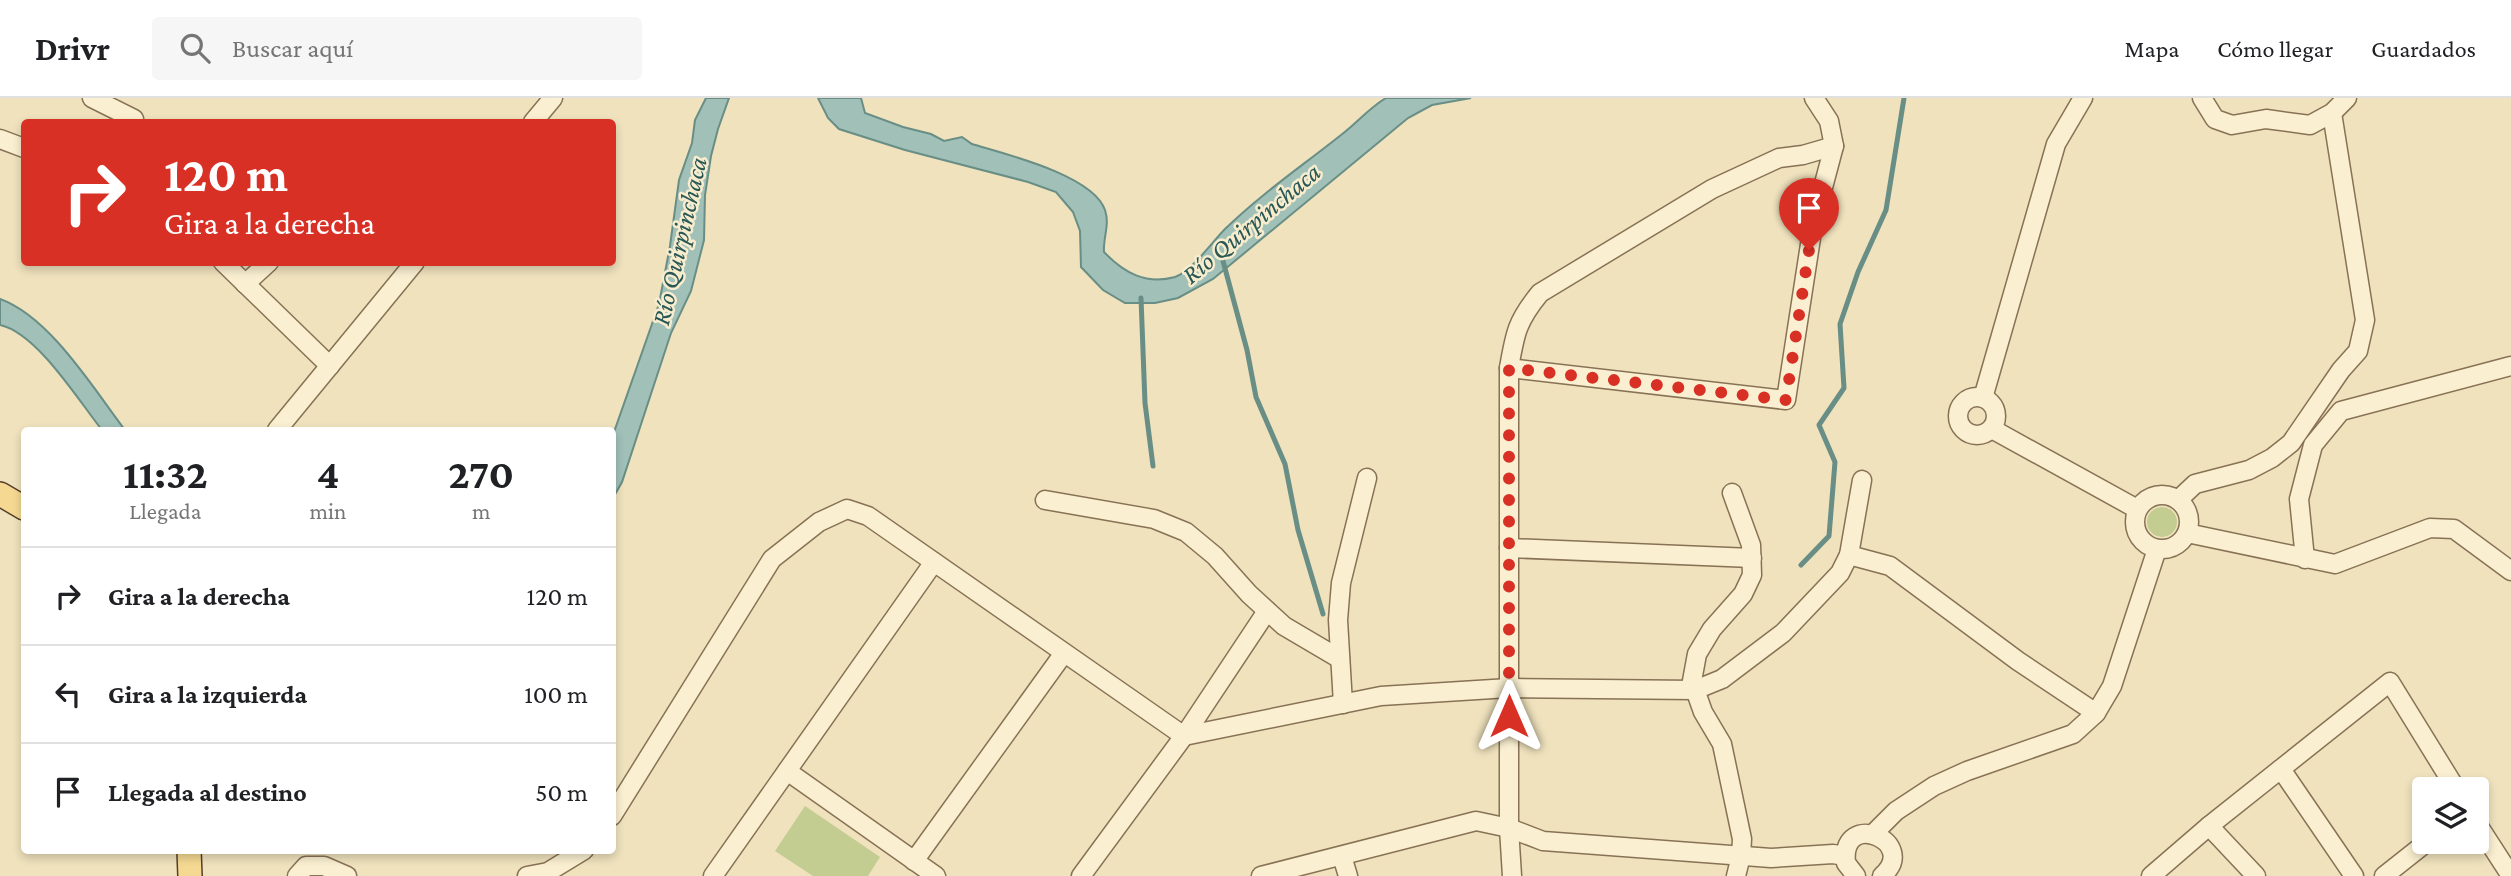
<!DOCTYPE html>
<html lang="es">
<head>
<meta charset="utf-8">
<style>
  body { margin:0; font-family:"Crimson Pro",serif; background:#f6f6f6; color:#202124; height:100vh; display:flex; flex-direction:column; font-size:26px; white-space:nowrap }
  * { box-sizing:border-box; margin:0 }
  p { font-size:23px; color:#757577 }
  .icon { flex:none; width:38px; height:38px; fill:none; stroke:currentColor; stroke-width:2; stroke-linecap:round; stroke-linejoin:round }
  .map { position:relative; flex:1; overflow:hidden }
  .panel { position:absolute; left:21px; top:329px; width:595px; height:427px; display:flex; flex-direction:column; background:#fff; border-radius:7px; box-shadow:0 4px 10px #0003 }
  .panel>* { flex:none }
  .guide { position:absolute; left:21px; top:21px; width:595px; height:147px; border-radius:7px; box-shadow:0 4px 10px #0003; background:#d93025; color:#fff; overflow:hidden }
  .fabs { position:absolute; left:2412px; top:679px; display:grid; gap:14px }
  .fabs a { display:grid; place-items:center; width:77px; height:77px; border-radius:7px; background:#fff; box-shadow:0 4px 10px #0003; font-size:35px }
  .pin { position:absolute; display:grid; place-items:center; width:60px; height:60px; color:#fff; margin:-72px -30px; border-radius:50% 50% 50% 0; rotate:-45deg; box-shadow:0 0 7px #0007 }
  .pin .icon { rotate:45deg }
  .me { position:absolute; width:77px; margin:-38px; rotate:0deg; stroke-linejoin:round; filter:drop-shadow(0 0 5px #0008) }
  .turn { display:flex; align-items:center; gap:24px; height:147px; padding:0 28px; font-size:32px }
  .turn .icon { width:91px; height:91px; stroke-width:2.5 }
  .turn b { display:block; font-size:49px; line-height:60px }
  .eta { display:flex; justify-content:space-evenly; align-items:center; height:119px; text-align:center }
  .eta b { font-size:42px; font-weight:700; line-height:49px }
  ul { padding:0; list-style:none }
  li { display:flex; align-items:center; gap:21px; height:98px; padding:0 28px; border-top:2px solid #e0e0e0 }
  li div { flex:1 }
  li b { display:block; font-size:26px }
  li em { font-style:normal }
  header { display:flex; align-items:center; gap:42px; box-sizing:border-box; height:98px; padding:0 35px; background:#fff; border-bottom:2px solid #e0e0e0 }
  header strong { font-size:33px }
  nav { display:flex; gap:38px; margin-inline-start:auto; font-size:24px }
  .search { width:490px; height:63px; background:#f6f6f6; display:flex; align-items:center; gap:18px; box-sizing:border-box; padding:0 24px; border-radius:7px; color:#757577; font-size:26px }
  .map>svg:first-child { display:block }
  .green { fill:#c4cd91 }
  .water { fill:#a1c0b8; stroke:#688e86; stroke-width:2 }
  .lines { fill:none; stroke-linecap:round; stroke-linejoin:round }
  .stream { stroke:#688e86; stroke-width:5 }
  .minor-casing { stroke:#887255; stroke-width:21 }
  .major-casing { stroke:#553f2a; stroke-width:26 }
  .minor { stroke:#faefd0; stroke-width:18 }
  .major { stroke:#f5d992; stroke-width:23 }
  .route { stroke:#d93025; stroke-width:12; stroke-dasharray:0 21.6 }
  .labels { text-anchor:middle; stroke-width:5; stroke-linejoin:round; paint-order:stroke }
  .water-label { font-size:26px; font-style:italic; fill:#295755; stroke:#f7eccd }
</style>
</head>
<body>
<header>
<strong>Drivr</strong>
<div class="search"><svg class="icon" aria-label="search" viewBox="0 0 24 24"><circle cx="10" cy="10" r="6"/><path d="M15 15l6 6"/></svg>Buscar aquí</div>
<nav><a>Mapa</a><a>Cómo llegar</a><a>Guardados</a></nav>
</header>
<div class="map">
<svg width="2511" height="778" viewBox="0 0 2511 778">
  <rect width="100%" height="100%" fill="#efe2bd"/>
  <!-- green -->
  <g class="green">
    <circle cx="2162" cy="424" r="15"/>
    <path d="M805,708l75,51 -12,19h-55l-38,-25z"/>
  </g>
  <!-- water -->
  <g class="water">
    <path d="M706,0h23l-11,31 -7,27 -6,39 -1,45 -13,51 -20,42 -49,149 -9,16v-63l46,-131 11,-58 9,-66 13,-37 3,-23z"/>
    <path d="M818,0h43l4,15 38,14 28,7 13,7 18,-4 10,7c33,10 121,31 133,66 5,15 -2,27 -1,42 20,21 42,33 71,25 16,-5 38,-36 50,-48 36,-35 77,-63 116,-94 16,-12 28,-27 45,-37h85l-39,7 -24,13 -195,161 -35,19 -23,5h-30l-22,-13 -22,-23 -1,-36 -7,-19 -17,-20 -28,-10 -123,-32 -66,-21 -11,-11z"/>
    <path d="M0,201c50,18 93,89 125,131h-23c-24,-30 -65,-97 -102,-105z"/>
  </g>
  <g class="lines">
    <!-- stream -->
    <g class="stream">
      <path d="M1223,163l24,89 9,47 29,67 13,66 25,84"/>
      <path d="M1141,200l4,105 8,63"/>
      <path d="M1801,467l28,-29 6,-74 -16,-37 25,-37 -4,-64 18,-52 28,-62 18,-112"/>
    </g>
    <!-- minor casing -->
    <g class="minor-casing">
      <g id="minor">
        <path d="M92,0l42,21"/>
        <path d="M2202,0l13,21 17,6 34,-6 44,6 22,-12 15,-15"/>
        <path d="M533,24l20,-24"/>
        <path d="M0,41l24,9"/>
        <path d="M223,164l107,104"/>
        <path d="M245,186l24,-22"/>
        <path d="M1509,270l277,32 27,-175 21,-79 -5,-25 -15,-23"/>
        <circle cx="1977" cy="318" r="19"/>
        <path d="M1983,300l73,-254 27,-46"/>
        <path d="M1992,331l145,80"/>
        <path d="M277,332l138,-168"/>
        <path d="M1732,395l19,52 1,30 -9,19 -31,35 -15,25 -5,27 11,31 19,32 20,95 -1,17 -5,20"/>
        <circle cx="2162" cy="424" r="27"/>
        <path d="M1045,402l109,19 32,13 29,24 34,38 35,32 56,33"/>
        <path d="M2178,402l17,-16 54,-14 23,-12 19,-15 50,-73 17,-19 7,-31 -33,-207"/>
        <path d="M2187,435l148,31 95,-36 24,1 57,42"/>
        <path d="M1509,450l243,10"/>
        <path d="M1849,457l41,11 128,95 78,52"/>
        <path d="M2305,461l-6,-60 14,-54 28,-34 170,-45"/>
        <path d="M1267,513l-83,125 197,-40 128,-8 186,2 27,-11 61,-46 57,-60 9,-18 13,-75"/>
        <path d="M1343,606l-5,-84 3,-37 26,-105"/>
        <path d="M2281,671l73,107"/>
        <path d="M787,673l149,105"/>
        <path d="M612,718l160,-257 47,-37 28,-13 21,7 316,220 -103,140"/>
        <path d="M2476,724l35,54"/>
        <path d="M2209,728l47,50"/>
        <path d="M1873,736l23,-23 38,-25 33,-15 106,-37 23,-21 16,-27 45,-137"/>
        <path d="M1342,758l6,20"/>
        <path d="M914,763l150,-208"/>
        <path d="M297,778l9,-10h18l23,10"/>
        <path d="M527,778l21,-4 36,-22"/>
        <path d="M713,778l221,-314"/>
        <path d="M1261,778l215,-55 33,7 34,13 228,17 62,-4 12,2"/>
        <path d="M1512,778l-3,-48v-460c6,-35 8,-47 31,-75l172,-104 67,-31 24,-3 31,-9"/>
        <path d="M1856,778l-10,-13c-6,-55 75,-21 36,13"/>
        <path d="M2151,778l58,-50 181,-144 66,107"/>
        <path d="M2384,778l43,-34"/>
      </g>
    </g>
    <!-- major casing -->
    <g class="major-casing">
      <g id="major">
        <path d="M0,396l24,14"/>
        <path d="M189,752l1,26"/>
      </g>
    </g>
    <!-- minor -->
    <use href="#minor" class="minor"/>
    <!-- major -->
    <use href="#major" class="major"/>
  </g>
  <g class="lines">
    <!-- route -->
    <path class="route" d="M1509,618v-348l277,32 23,-150"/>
  </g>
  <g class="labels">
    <!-- water labels -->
    <g class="water-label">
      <text transform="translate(1251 125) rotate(-40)" y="9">Río Quirpinchaca</text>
      <text transform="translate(679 143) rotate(-77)" y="9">Río Quirpinchaca</text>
    </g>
  </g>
</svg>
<div class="fabs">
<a><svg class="icon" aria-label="layers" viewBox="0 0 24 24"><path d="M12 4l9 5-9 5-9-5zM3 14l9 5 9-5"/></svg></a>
</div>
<div class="pin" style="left:1809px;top:152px;background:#d93025"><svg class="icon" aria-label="arrive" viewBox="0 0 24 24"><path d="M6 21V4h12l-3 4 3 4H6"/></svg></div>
<svg class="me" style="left:1509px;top:618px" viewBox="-20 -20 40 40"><path d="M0-17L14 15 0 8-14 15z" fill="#d93025" stroke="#fff" stroke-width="4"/></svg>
<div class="guide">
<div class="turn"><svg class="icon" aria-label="right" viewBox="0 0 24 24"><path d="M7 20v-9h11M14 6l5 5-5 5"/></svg><div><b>120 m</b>Gira a la derecha</div></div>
</div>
<section class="panel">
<div class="eta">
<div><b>11:32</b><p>Llegada</p></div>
<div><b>4</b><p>min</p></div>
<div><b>270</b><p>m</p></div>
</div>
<ul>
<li><svg class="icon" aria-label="right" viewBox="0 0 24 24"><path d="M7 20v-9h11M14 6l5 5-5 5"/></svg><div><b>Gira a la derecha</b></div><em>120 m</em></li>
<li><svg class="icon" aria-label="left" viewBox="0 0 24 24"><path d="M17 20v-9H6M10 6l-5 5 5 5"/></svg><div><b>Gira a la izquierda</b></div><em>100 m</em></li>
<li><svg class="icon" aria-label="arrive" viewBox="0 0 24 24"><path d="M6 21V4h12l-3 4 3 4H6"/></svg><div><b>Llegada al destino</b></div><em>50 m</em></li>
</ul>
</section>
</div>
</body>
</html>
